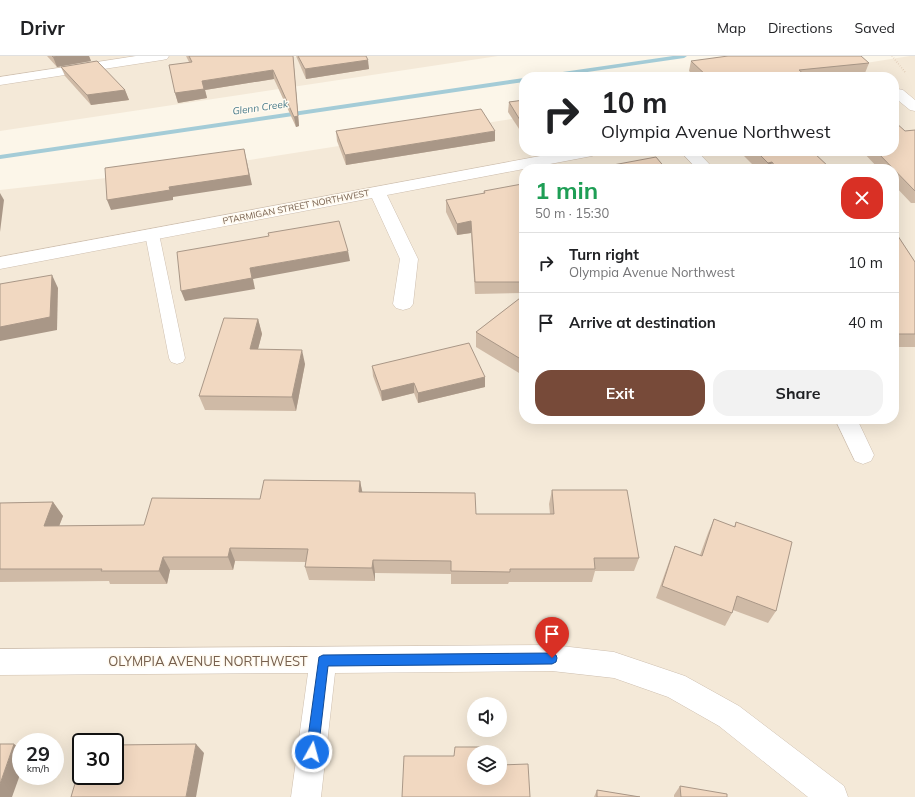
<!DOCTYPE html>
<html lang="en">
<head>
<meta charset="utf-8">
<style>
  body { margin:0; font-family:Mulish,sans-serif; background:#f2f2f2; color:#202124; height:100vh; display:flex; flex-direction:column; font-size:15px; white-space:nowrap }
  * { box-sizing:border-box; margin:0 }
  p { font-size:13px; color:#757577 }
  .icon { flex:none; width:22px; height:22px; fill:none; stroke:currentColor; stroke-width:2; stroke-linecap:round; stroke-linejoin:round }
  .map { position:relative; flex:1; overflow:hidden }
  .side { position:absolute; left:519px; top:108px; width:380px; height:260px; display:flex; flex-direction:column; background:#fff; border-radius:16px; box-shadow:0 4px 16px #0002 }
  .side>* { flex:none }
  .top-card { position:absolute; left:519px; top:16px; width:380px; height:84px; border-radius:16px; box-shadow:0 4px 16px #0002; background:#fff; color:#202124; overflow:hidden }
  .tools { position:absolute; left:467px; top:641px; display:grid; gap:8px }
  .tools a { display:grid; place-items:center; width:40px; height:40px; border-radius:50%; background:#fff; box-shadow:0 4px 16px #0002; font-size:20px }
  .speed { position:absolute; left:12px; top:677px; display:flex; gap:8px; font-size:20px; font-weight:700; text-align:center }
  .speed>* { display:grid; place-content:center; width:52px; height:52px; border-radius:50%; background:#fff; box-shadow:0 4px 16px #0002; line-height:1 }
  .speed small { font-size:10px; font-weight:400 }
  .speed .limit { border:2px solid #111; border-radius:6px; background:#fff; color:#111 }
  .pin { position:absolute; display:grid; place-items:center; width:34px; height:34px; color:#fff; margin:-41px -17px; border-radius:50% 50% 50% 0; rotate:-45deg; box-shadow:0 0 4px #0007 }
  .pin .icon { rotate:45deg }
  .me { position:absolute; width:44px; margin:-22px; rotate:7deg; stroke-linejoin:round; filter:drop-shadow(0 0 3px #0008) }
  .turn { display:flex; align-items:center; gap:14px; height:84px; padding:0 16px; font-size:18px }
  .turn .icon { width:52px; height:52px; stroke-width:2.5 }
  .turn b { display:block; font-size:28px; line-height:34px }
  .round { display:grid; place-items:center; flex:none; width:42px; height:42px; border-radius:16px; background:#f2f2f2 }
  .headline { display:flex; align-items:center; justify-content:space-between; height:68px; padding:0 16px }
  h1 { font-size:24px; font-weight:700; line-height:30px; color:#1e9e55 }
  .action { display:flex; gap:8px; margin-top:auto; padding:8px 16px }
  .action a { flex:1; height:46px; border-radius:16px; background:#774a39; color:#fff; font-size:16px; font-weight:700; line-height:46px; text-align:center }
  .action a+a { background:#f2f2f2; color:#202124 }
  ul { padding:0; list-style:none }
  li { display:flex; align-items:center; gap:12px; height:60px; padding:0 16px; border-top:1px solid #e0e0e0 }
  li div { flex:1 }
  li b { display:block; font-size:15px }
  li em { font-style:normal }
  header { display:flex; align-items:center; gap:24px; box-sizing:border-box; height:56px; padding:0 20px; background:#fff; border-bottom:1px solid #e0e0e0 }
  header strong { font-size:19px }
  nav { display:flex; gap:22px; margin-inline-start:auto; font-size:14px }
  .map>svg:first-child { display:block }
  .residential { fill:#f4e9d8; fill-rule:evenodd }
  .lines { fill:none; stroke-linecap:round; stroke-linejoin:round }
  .stream { fill:#a4ccd7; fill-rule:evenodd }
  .service-casing { stroke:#cebfaf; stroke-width:1 }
  .minor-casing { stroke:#cebfaf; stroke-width:1 }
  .path { stroke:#d6bba4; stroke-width:1.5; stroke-dasharray:0.5 2; stroke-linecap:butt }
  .service { fill:#fff; fill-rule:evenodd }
  .minor { fill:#fff; fill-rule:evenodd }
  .wall { fill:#cfbaa6 }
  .shaded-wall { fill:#a99787 }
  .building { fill:#f1d8c1; stroke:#a99787 }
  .route { fill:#1a73e8; stroke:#114b97 }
  .labels { text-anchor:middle; stroke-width:3; stroke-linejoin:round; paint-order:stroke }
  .far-street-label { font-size:9px; fill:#765f4d; stroke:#fffaf0 }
  .far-water-label { font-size:10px; font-style:italic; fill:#477a89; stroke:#fffaf0 }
  .near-street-label { font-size:13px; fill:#765f4d; stroke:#fffaf0 }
</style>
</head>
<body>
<header>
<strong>Drivr</strong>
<nav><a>Map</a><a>Directions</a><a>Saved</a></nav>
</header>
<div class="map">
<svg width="915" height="741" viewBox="0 0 915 741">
  <rect width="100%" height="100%" fill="#fcf6e9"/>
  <!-- residential -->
  <g class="residential">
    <path d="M0,0h498l-498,75z"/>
    <path d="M910,0h5v741h-915v-607l204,-23 320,-50v34h370v-74h-117zM524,113h370v250h-370zM474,648h26v26h-26zM21,686h34v34h-34zM81,686h34v34h-34zM474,696h26v26h-26z"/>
  </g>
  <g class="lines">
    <!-- stream -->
    <g class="stream">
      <path d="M673,0h14l-3,2 -131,19h-14l3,-2z"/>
      <path d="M524,22v4l-524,77v-4z"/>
    </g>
    <!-- service casing -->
    <g class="service-casing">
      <path id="service" d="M152,174l5,1 2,3 26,124 -2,4 -6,2 -6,-2 -2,-4 -24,-124 2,-3z"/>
    </g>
    <!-- minor casing -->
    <g class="minor-casing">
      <g id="minor">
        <path d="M136,0h33l-2,3 -5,1 -162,25v-8z"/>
        <path d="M898,33l5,1 12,10v11l-5,-1 -16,-13v-7z"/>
        <path d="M567,95h33l-3,3 -5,2 -205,39 31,64 -5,45 -3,4 -7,2 -7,-2 -3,-4 7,-45 -28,-61 -372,71v-12z"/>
        <path d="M680,95h17l17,18h-17z"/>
        <path d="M835,363h22l17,36 -3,6 -8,3 -8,-3z"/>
        <path d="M552,589l62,7 71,24 54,30 105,80 4,11h-40l-89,-71 -51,-29 -54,-19 -62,-7 -217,2 -14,124h-30l17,-124 -308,2v-26z"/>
      </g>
    </g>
    <!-- path -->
    <path class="path" d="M892,0l13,16"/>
    <!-- service -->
    <use href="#service" class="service"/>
    <!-- minor -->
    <use href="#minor" class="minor"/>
  </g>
  <!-- wall -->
  <g class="wall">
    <path d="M47,0h42l2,5 -34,6z"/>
    <path d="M186,0h107l6,70 -3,1 -22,-48 -69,11 2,8 -29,5 -3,-10 14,-31z"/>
    <path d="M296,0h70l3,13 -63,10z"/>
    <path d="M691,5l178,2 -4,10 -40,4h-130l-6,-6z"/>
    <path d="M61,11l64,23 4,10 -38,5 -26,-29z"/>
    <path d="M524,44v34l-1,1 -15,-23 1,-10z"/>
    <path d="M915,74v73h-4l-17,-18v-16h-15l-17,-18h32l11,-20z"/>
    <path d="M336,75l159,10 -149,24 -9,-24z"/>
    <path d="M739,95h73l19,18h-74z"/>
    <path d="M613,109l53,4h-54z"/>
    <path d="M524,130v107l-49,1 -4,-61 -14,2 -11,-23v-12l37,-6 1,-3z"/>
    <path d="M894,174l21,32v85h-21z"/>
    <path d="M524,239v81l-48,-29v-15z"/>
    <path d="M258,263l4,15 -4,15 47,15 -9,47 -91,-1 -6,-14z"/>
    <path d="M372,310l113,11v10l-67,16 -4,-10 -32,8 -9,-25z"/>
    <path d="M360,425l2,11 114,22h74l-1,-10 3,-14 87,68 -5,13h-39l-3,11h-83l-1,2h-57v-10l-76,-1v8l-66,-1 -4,-13 1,-5 -71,-1 -2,9h-63l-3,14h-57l-1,-3 -109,1v-79l53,-1 10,14 -4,10 85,-1 116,-26z"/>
    <path d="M714,463l20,8 2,-5 40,89 -8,12 -35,-13 -1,3 -7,13 -69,-28 14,-39 5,-13 25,9 8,-22z"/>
    <path d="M680,730l47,11h-53v-2z"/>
    <path d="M597,734l43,7h-46z"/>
  </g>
  <!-- shaded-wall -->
  <g class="shaded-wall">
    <path d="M60,0h29l2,5 -34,6 -4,-10z"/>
    <path d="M293,0l6,70 -3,1 -2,-10z"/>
    <path d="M368,4l1,9 -63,10 -1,-10z"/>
    <path d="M273,14l1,9 -69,11 2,8 -29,5 -3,-10 27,-12z"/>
    <path d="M125,34l4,10 -38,5 -4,-10z"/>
    <path d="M524,68v10l-1,1v-10z"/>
    <path d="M495,75v10l-149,24 -1,-10z"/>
    <path d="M244,93l8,36 -79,12v3l-62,10 -4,-10 62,-13z"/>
    <path d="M772,106l-2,7h-4l2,-6z"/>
    <path d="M0,137l4,7 -4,32z"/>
    <path d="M471,165v12l-14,2v-11z"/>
    <path d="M348,195l2,10 -97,18 2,10 -70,12 -4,-10 69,-23z"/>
    <path d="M52,219l6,13 -1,42 -57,11v-14z"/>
    <path d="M258,263l4,15 -8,30 -4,-15z"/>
    <path d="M302,294l3,14 -9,47 -4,-14z"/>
    <path d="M485,321v10l-67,16v-10z"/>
    <path d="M414,327v10l-32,8 -1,-10z"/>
    <path d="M360,425l3,14 -4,-3z"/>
    <path d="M53,446l10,14 -9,23 -10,-13z"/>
    <path d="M230,492l5,13 -2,9 -5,-13z"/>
    <path d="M163,501l7,13 -3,14 -8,-13z"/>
    <path d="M373,504l2,13v8l-3,-13z"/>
    <path d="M14,688l7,5v23l-9,25h-12v-13z"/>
    <path d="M196,688l8,9 -8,44h-10z"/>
  </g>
  <!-- building -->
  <g class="building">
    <path d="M52,0h8l-7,1z"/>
    <path d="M189,0h104l5,60 -4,1 -21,-47 -71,11 2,8 -29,4 -6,-28 23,-3z"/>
    <path d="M298,0h68l2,4 -63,9z"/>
    <path d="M728,0h133l8,7 -70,7 7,6 -8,1h-90l-17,-16z"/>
    <path d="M97,5l28,29 -38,5 -26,-28z"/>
    <path d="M524,44v24l-1,1 -14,-23z"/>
    <path d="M481,53l14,22 -150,24 -9,-24z"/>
    <path d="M894,66h1l10,9 10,-1v61l-39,-40h18z"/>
    <path d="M244,93l5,26 -80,12 1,3 -63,10 -2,-32z"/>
    <path d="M756,95h56l19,18h-54l-5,-7 -4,1z"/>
    <path d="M656,101l10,12h-51l-2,-4z"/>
    <path d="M522,128l1,2h1v96h-49l-4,-61 -14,3 -11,-24 39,-7 -1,-2z"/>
    <path d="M339,165l9,30 -98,17 2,10 -71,13 -4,-39 92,-16 -1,-3z"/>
    <path d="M894,174l21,32v72h-21z"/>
    <path d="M52,219l-2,42 -50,10v-43z"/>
    <path d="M524,239v66l-48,-29z"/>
    <path d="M224,262l34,1 -8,30 52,1 -10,47 -93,-1z"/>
    <path d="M469,287l16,34 -67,16 -4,-10 -33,8 -9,-25z"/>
    <path d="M264,424l96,1 -1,11 116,1 1,21h78l-2,-24h75l12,68h-45l1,11h-85v3l-59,-1v-10l-78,-1 -1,8 -67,-1 3,-18 -78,-1 -2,9h-65l-4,14h-58l1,-2h-102v-66l53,-1 -9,24 100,-1 8,-27 108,1z"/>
    <path d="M714,463l21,8 1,-5 56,20 -16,69 -39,-15 -5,17 -70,-27 13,-40 27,10z"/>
    <path d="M0,688h14l-14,40z"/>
    <path d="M196,688l-10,53h-115l10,-34v13h34v-31z"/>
    <path d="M455,691h37v5h-18v26h26v-13l28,-1 2,33h-128l2,-41h50z"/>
    <path d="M680,730l47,8v3h-46z"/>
    <path d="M597,734l43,7h-43z"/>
  </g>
  <!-- route -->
  <path class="route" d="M552,597l4,2 1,3 -1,4 -4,2 -224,2 -10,86 -2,4 -4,2 -5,-2 -1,-4 13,-95 4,-2z"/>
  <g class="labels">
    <!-- far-street labels -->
    <g class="far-street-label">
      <text transform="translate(296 151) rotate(-11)" y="3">PTARMIGAN STREET NORTHWEST</text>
    </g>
    <!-- far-water labels -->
    <g class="far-water-label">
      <text transform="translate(260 51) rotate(-8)" y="4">Glenn Creek</text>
    </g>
    <!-- near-street labels -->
    <g class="near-street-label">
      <text x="208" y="610">OLYMPIA AVENUE NORTHWEST</text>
    </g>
  </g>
</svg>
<div class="tools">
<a><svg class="icon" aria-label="sound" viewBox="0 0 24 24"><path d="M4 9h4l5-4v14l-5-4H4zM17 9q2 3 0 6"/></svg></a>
<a><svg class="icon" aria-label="layers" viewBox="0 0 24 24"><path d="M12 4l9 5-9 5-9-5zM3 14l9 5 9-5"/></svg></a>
</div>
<div class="speed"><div>29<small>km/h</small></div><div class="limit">30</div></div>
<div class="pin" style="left:552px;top:602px;background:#d93025"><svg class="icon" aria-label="arrive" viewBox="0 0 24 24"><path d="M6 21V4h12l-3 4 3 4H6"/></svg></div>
<svg class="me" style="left:312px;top:696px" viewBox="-20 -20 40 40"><circle r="17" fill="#1a73e8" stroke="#fff" stroke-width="3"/><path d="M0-11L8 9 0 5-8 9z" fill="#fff"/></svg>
<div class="top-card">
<div class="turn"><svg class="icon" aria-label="right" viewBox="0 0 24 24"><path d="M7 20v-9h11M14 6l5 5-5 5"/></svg><div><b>10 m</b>Olympia Avenue Northwest</div></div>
</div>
<section class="side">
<div class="headline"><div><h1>1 min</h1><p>50 m · 15:30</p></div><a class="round" style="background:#d93025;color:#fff"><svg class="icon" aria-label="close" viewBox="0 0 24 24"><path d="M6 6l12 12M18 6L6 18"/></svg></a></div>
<ul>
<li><svg class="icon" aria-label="right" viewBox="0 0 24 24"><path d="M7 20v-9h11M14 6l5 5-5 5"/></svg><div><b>Turn right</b><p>Olympia Avenue Northwest</p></div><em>10 m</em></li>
<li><svg class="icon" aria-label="arrive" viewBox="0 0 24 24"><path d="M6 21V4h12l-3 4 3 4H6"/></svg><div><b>Arrive at destination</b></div><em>40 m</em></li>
</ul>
<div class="action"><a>Exit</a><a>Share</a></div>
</section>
</div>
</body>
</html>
